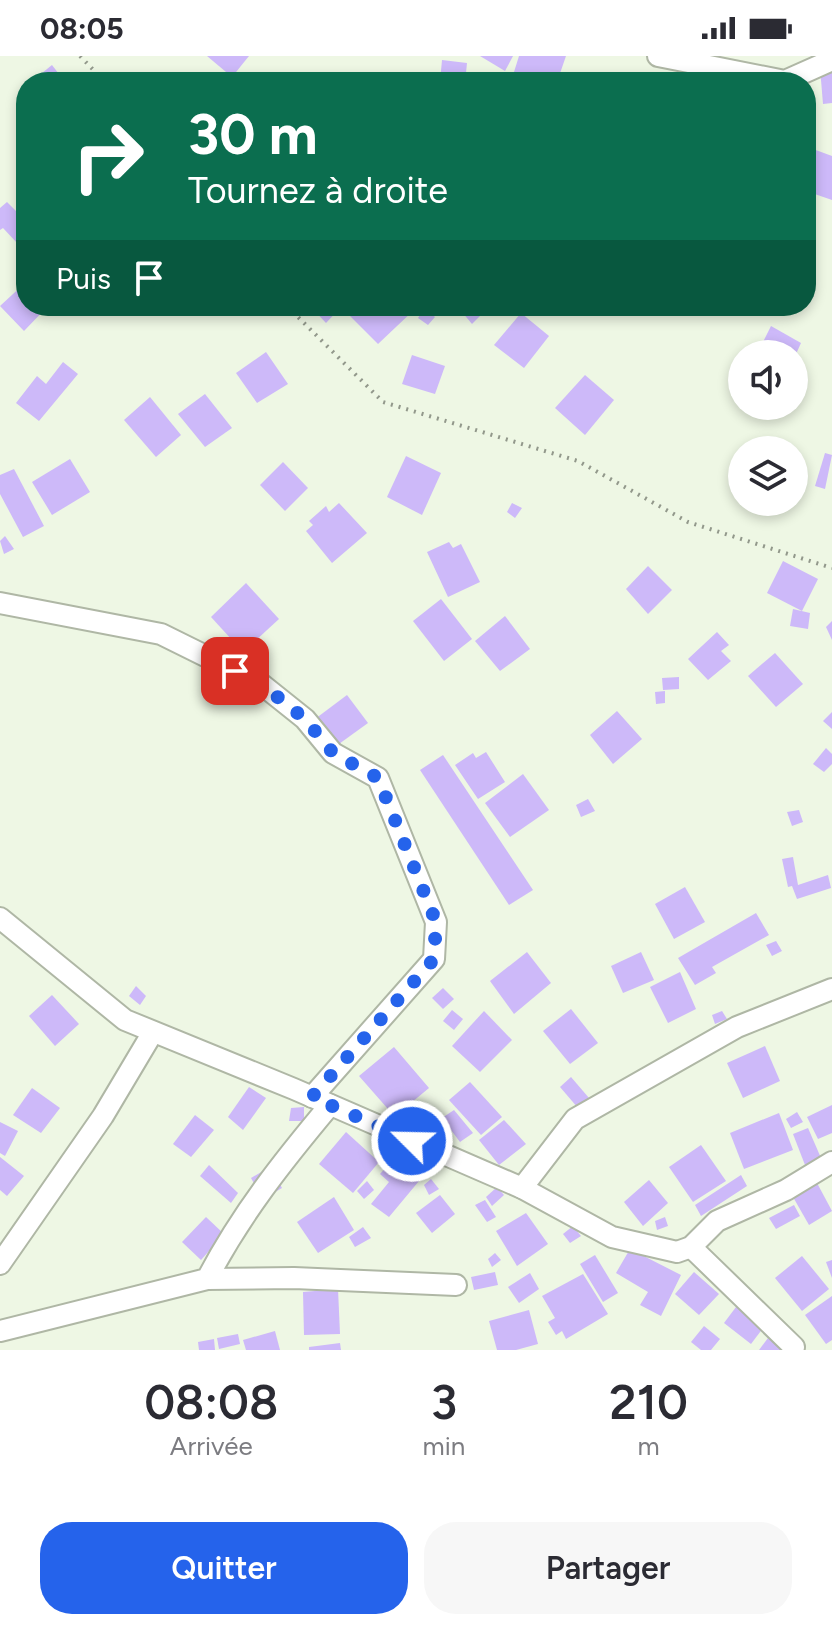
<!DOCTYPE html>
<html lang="fr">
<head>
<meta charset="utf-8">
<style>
  body { margin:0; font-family:Figtree,sans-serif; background:#f7f7f7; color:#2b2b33; height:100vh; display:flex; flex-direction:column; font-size:30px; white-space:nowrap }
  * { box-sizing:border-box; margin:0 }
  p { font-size:26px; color:#7c7c81 }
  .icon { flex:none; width:44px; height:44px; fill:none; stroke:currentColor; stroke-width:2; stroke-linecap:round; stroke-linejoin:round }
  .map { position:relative; height:1294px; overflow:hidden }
  .drawer { display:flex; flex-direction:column; background:#fff; flex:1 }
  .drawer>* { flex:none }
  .top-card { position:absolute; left:16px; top:16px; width:800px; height:244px; border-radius:32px; box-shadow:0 4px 12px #0003; background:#0b6e4f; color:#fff; overflow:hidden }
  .tools { position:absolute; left:728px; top:284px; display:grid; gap:16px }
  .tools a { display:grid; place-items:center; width:80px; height:80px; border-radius:50%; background:#fff; box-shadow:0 4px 12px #0003; font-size:40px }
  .pin { position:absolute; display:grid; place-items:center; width:68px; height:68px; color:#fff; margin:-34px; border-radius:16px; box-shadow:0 4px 12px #0006 }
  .me { position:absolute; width:88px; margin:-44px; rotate:293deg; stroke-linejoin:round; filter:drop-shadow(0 0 6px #0008) }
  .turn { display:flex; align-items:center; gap:28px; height:168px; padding:0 40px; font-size:36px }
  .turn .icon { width:104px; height:104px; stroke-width:2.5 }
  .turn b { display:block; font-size:56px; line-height:68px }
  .then { display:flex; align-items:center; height:76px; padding:0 40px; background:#0003; gap:16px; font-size:30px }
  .eta { display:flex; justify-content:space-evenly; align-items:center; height:136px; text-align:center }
  .eta b { font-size:48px; font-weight:600; line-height:56px }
  .action { display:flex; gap:16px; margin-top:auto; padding:16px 40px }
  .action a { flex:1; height:92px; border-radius:32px; background:#2563eb; color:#fff; font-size:32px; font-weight:600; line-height:92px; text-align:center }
  .action a+a { background:#f7f7f7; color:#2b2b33 }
  .status { display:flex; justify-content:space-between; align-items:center; height:56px; padding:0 40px; background:#fff; direction:ltr }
  .status svg { height:22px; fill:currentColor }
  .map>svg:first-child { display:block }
  .building { fill:#cdb9f9 }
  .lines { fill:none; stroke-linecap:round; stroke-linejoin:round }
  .street-casing { stroke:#afb7a5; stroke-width:24 }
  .path { stroke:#92988b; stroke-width:4; stroke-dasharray:2 6; stroke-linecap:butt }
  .street { stroke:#fff; stroke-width:20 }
  .route { stroke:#2563eb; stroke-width:14; stroke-dasharray:0 25.2 }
</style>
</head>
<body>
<div class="status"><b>08:05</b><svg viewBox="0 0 49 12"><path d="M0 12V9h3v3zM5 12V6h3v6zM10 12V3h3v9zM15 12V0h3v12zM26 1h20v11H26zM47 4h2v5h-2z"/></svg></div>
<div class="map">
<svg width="832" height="1294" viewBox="0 0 832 1294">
  <rect width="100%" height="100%" fill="#eef7e4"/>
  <!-- building -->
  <g class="building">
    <path d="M207,0h42l-17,21z"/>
    <path d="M480,0h33l-8,15z"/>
    <path d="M519,0h47l-9,26h-14l-29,-10z"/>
    <path d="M442,4l25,3 -1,10 14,1 -1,8h-39z"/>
    <path d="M52,9l13,17h-34z"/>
    <path d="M832,11v36l-9,1 -3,-36z"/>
    <path d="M694,17l29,7 -32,2z"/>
    <path d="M813,93l19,7v44l-26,-9v-18z"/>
    <path d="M7,146l19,19v15l-8,8 -15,-16 -3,2v-22z"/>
    <path d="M26,226v24h22l-24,25 -24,-25z"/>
    <path d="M310,250h32l-16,17z"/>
    <path d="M356,250h57l2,3 -37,35 -28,-28 9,-7z"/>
    <path d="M457,250h20l6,7 -11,11z"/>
    <path d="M425,252l10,9 -7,8 -10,-7z"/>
    <path d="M521,257l28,23 -25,32 -30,-23z"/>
    <path d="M771,270l30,17 -5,11h-21l-14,-8z"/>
    <path d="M266,296l22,32 -31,19 -21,-30z"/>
    <path d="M412,299l33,11 -10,28 -33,-10z"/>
    <path d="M63,306l15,12 -39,47 -23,-18 21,-27 9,8z"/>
    <path d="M585,319l29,25 -29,35 -30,-27z"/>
    <path d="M205,338l27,34 -27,19 -27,-33z"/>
    <path d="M150,341l31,38 -25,22 -32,-37z"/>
    <path d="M825,397l7,2 -7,34 -10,-3z"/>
    <path d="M406,400l35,17 -19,42 -35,-18z"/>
    <path d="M70,403l20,33 -38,23 -20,-33z"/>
    <path d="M283,406l25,26 -23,23 -25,-26z"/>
    <path d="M14,413l30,57 -21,11 -23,-43v-19z"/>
    <path d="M339,447l28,30 -35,30 -26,-32 7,-6 -4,-4 17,-15 3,6z"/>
    <path d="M512,447l10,5 -7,10 -8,-6z"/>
    <path d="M5,480l9,13 -10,5 -4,-13z"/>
    <path d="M449,486l4,6 8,-4 19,38 -32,15 -21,-45z"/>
    <path d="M783,505l35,18 -16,32 -35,-18z"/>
    <path d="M648,510l24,24 -24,24 -22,-25z"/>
    <path d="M246,527l33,36 -36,33 -32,-35z"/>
    <path d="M441,543l31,40 -28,22 -31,-40z"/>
    <path d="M793,553l17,4 -2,16 -18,-3z"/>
    <path d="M505,560l25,33 -30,22 -25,-30z"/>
    <path d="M832,565v19l-6,-13z"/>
    <path d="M717,576l12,13 -8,6 10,10 -23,19 -20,-21z"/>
    <path d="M775,597l28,31 -27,23 -28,-31z"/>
    <path d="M679,621v12l-16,1 -1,-12z"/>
    <path d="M665,635v12l-9,1 -1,-12z"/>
    <path d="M347,639l21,28 -36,26 -21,-27z"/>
    <path d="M617,655l25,28 -29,25 -23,-29z"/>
    <path d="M832,656v17l-9,-8z"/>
    <path d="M826,692l6,6v10l-8,8 -11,-8z"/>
    <path d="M486,696l19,30 -27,17 -23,-34 18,-12 3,5z"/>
    <path d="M443,699l90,135 -24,15 -89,-135z"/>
    <path d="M523,718l26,36 -39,27 -25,-34z"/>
    <path d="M588,743l7,12 -14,6 -5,-12z"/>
    <path d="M799,754l4,12 -11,4 -5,-14z"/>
    <path d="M793,801l5,28 30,-10 3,13 -34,11 -5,-13 -4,1 -6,-28z"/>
    <path d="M685,831l20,35 -31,17 -19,-35z"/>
    <path d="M756,857l13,22 -57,32 4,6 -21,12 -17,-27z"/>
    <path d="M776,885l6,10 -10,5 -6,-11z"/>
    <path d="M527,896l24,31 -37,31 -24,-33z"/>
    <path d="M641,896l13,28 -31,13 -12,-27z"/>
    <path d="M680,916l16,37 -28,14 -18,-36z"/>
    <path d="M136,930l10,10 -6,9 -11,-9z"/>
    <path d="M443,932l11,11 -11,10 -11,-11z"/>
    <path d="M52,939l27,29 -24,22 -26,-30z"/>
    <path d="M571,953l27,34 -28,21 -27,-33z"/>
    <path d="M452,954l11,9 -9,11 -11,-9z"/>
    <path d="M484,955l28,29 -32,32 -28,-26z"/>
    <path d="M722,955l5,8 -12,5 -3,-9z"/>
    <path d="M765,990l15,35 -37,17 -16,-35z"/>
    <path d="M394,991l35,41 -29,24 -6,-8 -6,5 -29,-33z"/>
    <path d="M571,1021l18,21 -11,10 -18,-21z"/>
    <path d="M470,1026l32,35 -21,18 -32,-35z"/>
    <path d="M249,1031l17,11 -23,32 -15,-13z"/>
    <path d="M32,1032l28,20 -19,25 -28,-18z"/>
    <path d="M832,1049v28l-14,6 -11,-22z"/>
    <path d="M304,1051v14h-15l2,-13z"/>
    <path d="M454,1054l19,23 -13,9 -18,-24z"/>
    <path d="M797,1056l6,10 -12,6 -5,-9z"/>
    <path d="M779,1057l14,37 -49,19 -14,-36z"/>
    <path d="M195,1059l19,15 -23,27 -18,-13z"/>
    <path d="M504,1064l22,24 -27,21 -20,-25z"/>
    <path d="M0,1066l18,9 -13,25 -5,-3z"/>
    <path d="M808,1072l13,30 -16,7 -12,-31z"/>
    <path d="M346,1076l33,30 -26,31 -34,-29z"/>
    <path d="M701,1089l25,36 -33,21 -24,-35z"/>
    <path d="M398,1098l26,21 -35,42 -18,-13 18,-22 -9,-8z"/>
    <path d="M0,1101l24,19 -17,20 -7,-6z"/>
    <path d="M209,1109l29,28 -7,10 -31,-27z"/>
    <path d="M270,1111l12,21 -19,11 -12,-21z"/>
    <path d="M741,1119l6,11 -46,30 -6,-11z"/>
    <path d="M431,1123l8,10 -10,6 -5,-10z"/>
    <path d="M649,1124l19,23 -25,23 -19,-24z"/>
    <path d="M367,1125l7,9 -10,9 -7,-8z"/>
    <path d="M817,1127l15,28 -23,14 -16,-28z"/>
    <path d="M497,1131l7,8 -12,11 -6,-9z"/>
    <path d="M440,1139l15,19 -23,19 -16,-20z"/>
    <path d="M334,1141l20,33 -36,23 -21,-31z"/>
    <path d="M485,1144l11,17 -9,5 -12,-17z"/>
    <path d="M794,1149l6,11 -24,13 -7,-11z"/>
    <path d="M526,1157l22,31 -31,22 -21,-35z"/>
    <path d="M206,1161l18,17 -23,26 -19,-18z"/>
    <path d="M665,1161l3,9 -11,4 -2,-9z"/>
    <path d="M573,1170l8,10 -11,7 -7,-9z"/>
    <path d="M363,1171l8,11 -16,9 -6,-10z"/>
    <path d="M630,1193l51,26 -20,41 -21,-11 8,-13 -32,-19z"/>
    <path d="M495,1197l6,7 -9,7 -4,-8z"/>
    <path d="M595,1199l23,38 -15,9 -23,-38z"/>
    <path d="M802,1200l27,33 -27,22 -27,-33z"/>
    <path d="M832,1204v18l-6,-16z"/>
    <path d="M495,1216l3,13 -24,5 -3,-13z"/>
    <path d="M694,1216l25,22 -20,21 -24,-21z"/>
    <path d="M530,1217l9,16 -20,14 -11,-16z"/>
    <path d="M583,1218l25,40 -42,25 -4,-8 -6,4 -8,-13 7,-4 -13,-22z"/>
    <path d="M338,1233l2,45 -36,1 -1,-43z"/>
    <path d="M832,1240v44l-6,4 -21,-29z"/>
    <path d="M739,1247l27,21 -15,20 -27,-21z"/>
    <path d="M529,1254l9,34 -22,6h-19l-8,-29z"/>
    <path d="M704,1270l16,13 -9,11h-10l-10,-8z"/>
    <path d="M275,1275l5,19h-34l-3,-10z"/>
    <path d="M238,1278l2,10 -21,5 -2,-11z"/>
    <path d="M768,1282l15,12h-24z"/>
    <path d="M214,1283l1,11h-16l-1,-8z"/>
    <path d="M340,1287l1,7h-32v-3z"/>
  </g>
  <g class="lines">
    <!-- street casing -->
    <g class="street-casing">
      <g id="street">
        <path d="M658,0l127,25 47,-21"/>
        <path d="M0,547l161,31 99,49 45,36 28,34 45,25 58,144 -2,37 -122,138"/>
        <path d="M0,862l125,102 169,69 228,99 90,49 65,15 14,-5 26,-26 69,-31 46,-28"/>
        <path d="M522,1132l53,-69 162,-92 95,-38"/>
        <path d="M691,1191l103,100"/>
        <path d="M0,1208l103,-148 50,-84"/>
        <path d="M207,1223l87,-1 162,7"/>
        <path d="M0,1275l207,-52c34,-65 76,-118 123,-174"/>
      </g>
    </g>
    <!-- path -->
    <g class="path">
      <path d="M80,0l25,26"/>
      <path d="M287,250l96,96 195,59 110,61 144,46"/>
    </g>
    <!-- street -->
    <use href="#street" class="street"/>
  </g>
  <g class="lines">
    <!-- route -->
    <path class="route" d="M235,615l25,12 45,36 28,34 45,25 58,144 -2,37 -122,138 100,44"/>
  </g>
</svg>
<div class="tools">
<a><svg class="icon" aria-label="sound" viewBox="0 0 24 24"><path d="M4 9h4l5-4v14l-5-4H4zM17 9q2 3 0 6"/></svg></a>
<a><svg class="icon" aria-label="layers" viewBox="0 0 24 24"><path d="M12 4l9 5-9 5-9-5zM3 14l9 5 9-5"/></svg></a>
</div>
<div class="pin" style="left:235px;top:615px;background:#d93025"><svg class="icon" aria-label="arrive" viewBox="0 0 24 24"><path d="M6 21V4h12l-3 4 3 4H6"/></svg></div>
<svg class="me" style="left:412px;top:1085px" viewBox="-20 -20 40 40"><circle r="17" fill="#2563eb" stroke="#fff" stroke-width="3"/><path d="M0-11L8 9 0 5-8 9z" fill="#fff"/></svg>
<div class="top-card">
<div class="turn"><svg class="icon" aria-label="right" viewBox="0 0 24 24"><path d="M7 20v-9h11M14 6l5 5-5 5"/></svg><div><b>30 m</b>Tournez à droite</div></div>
<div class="then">Puis<svg class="icon" aria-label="arrive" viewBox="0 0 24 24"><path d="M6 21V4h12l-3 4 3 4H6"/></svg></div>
</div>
</div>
<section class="drawer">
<div class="eta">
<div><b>08:08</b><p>Arrivée</p></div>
<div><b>3</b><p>min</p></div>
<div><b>210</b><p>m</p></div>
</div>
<div class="action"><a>Quitter</a><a>Partager</a></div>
</section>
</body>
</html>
